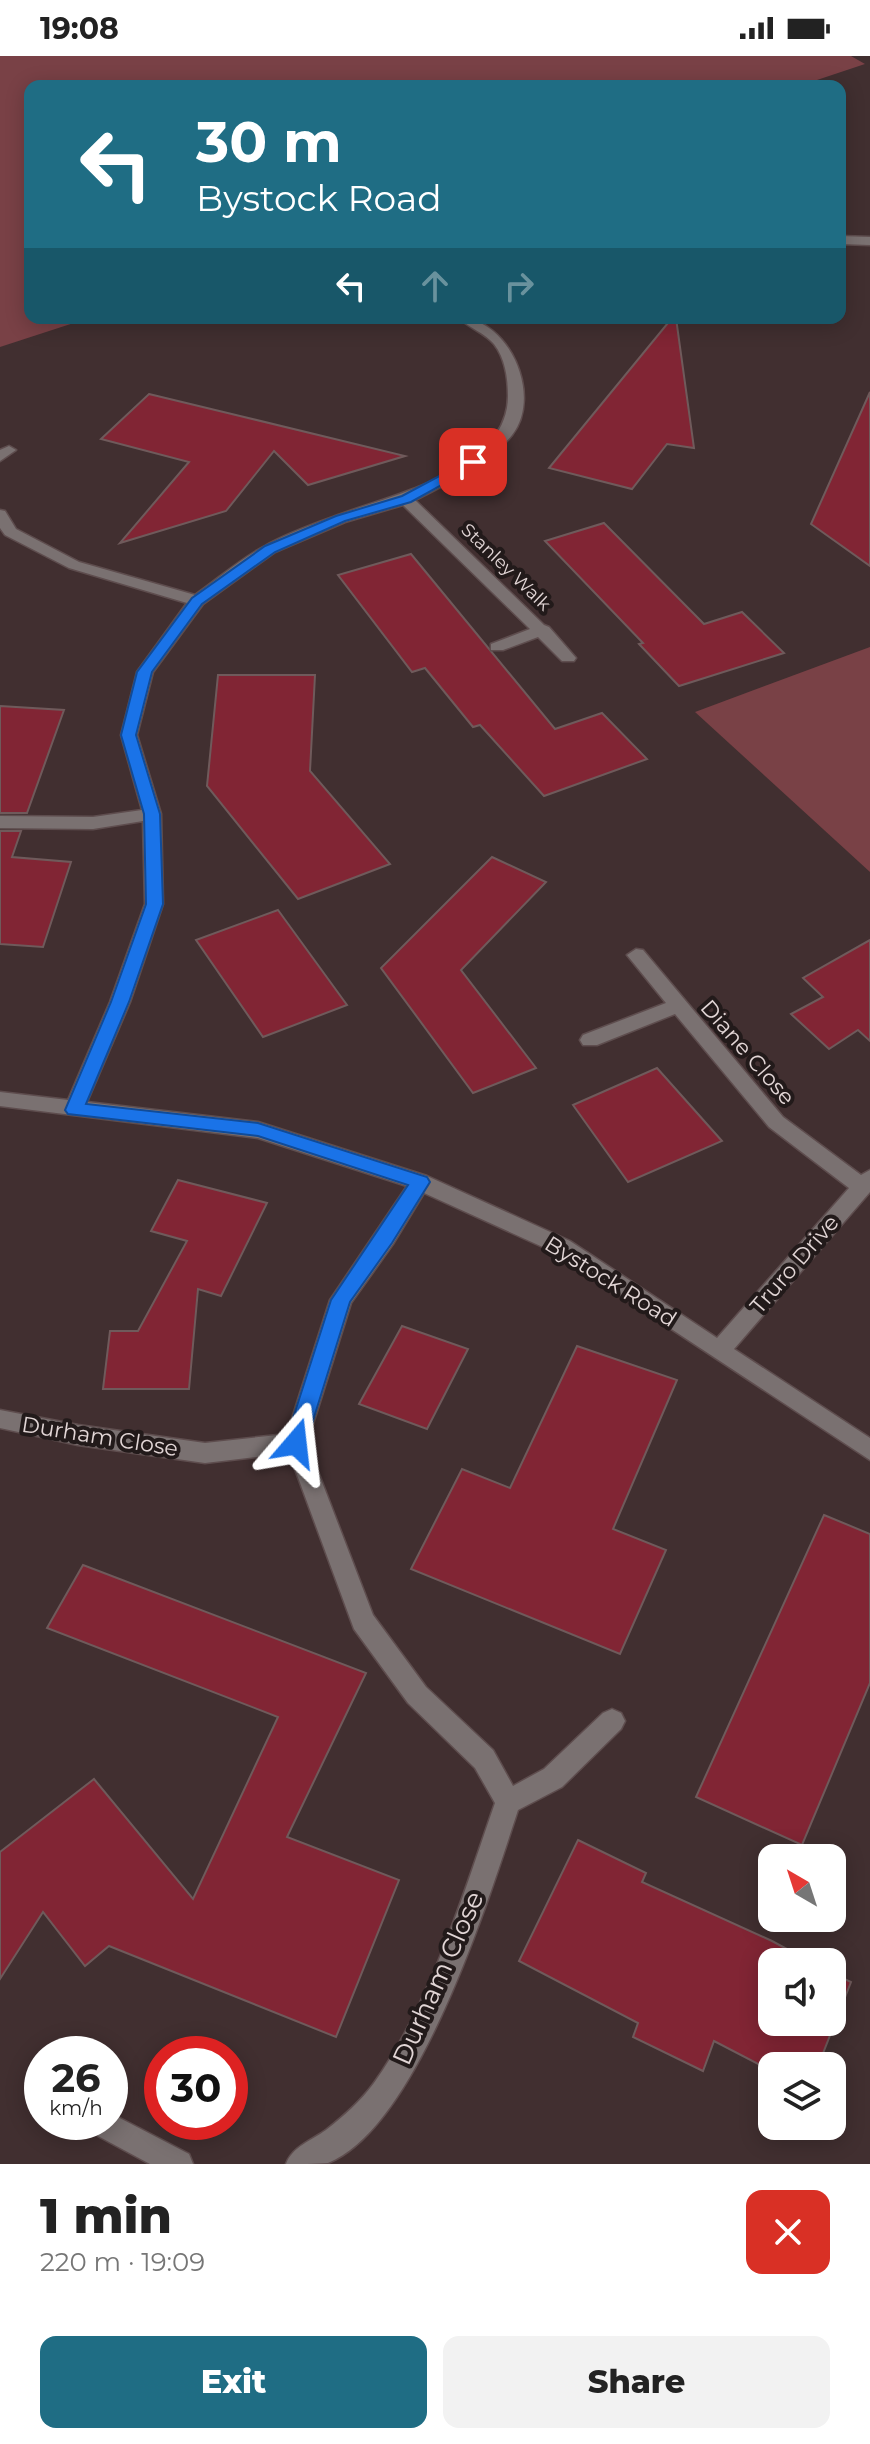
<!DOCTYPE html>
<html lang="en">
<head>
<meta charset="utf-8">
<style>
  body { margin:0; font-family:Montserrat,sans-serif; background:#f2f2f2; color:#222; height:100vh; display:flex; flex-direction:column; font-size:30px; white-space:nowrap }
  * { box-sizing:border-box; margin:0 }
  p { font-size:26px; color:#767676 }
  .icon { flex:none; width:44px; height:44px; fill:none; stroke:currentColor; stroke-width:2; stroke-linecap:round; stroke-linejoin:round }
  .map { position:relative; height:2108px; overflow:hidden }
  .sheet { display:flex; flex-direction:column; background:#fff; flex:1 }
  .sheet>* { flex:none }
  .guide { position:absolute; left:24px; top:24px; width:822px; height:244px; border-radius:16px; box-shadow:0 4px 20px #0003; background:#1f6d84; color:#fff; overflow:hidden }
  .needle { width:52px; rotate:321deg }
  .buttons { position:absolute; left:758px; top:1788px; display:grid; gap:16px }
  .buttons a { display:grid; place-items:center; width:88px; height:88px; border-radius:16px; background:#fff; box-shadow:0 4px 20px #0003; font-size:40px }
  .speed { position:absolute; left:24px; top:1980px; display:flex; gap:16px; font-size:40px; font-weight:700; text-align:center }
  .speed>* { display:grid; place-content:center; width:104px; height:104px; border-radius:50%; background:#fff; box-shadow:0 4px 20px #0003; line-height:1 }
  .speed small { font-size:20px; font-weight:400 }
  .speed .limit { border:12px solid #d22; background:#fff; color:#111 }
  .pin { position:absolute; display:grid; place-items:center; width:68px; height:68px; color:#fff; margin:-34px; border-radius:16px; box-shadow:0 4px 12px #0006 }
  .me { position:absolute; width:88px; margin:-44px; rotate:17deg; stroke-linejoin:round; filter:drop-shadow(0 0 6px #0008) }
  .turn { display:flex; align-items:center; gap:28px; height:168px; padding:0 40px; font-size:36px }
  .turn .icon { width:104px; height:104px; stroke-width:2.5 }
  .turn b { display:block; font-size:56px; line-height:68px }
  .lanes { display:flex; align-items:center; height:76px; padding:0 40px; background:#0003; justify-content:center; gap:40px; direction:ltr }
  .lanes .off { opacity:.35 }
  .round { display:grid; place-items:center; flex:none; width:84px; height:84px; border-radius:16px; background:#f2f2f2 }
  .headline { display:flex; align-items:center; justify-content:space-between; height:136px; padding:0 40px }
  h1 { font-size:48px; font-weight:800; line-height:60px }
  .cta { display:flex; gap:16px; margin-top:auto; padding:16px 40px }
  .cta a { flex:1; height:92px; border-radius:16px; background:#1f6d84; color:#fff; font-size:32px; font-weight:800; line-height:92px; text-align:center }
  .cta a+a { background:#f2f2f2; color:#222 }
  .status { display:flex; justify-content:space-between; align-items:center; height:56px; padding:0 40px; background:#fff; direction:ltr }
  .status svg { height:22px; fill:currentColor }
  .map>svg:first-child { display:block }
  .green { fill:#794146 }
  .building { fill:#812534; stroke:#6f5a5b; stroke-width:2 }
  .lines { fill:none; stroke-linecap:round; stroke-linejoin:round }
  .minor-casing { stroke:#5e4d4e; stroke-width:3 }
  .minor { fill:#7a7171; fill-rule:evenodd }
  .route { fill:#1a73e8; stroke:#114b97; stroke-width:2 }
  .labels { text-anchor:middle; stroke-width:8; stroke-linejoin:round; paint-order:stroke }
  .far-street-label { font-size:18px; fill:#e2d6d6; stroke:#221a1a }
  .street-label { font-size:22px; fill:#e2d6d6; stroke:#221a1a }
  .near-street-label { font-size:26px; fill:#e2d6d6; stroke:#221a1a }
</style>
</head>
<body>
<div class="status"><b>19:08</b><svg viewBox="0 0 49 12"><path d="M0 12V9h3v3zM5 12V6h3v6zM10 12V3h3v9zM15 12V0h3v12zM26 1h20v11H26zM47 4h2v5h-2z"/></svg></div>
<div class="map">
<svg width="870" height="2108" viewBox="0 0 870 2108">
  <rect width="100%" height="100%" fill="#412f30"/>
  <!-- green -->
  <g class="green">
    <path d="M0,0h851l14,8 -66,22h-769v232h59l-89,29z"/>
    <path d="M870,591v225l-175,-160z"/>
  </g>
  <!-- building -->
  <g class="building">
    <path d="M672,262h4l18,130 -27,-4 -35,45 -83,-21z"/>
    <path d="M870,336v174l-59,-42z"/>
    <path d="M149,338l91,22 165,40 -97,29 -34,-34 -48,60 -106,32 69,-81 -88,-23z"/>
    <path d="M604,467l100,101 38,-12 42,41 -105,33 -40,-42 4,-1 -98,-102z"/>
    <path d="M411,498l144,175 47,-16 45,46 -103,37 -64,-71 -7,2 -48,-59 -13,4 -74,-97z"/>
    <path d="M218,619h97l-5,96 80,93 -92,35 -91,-113z"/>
    <path d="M0,650l64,4 -37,103h-27z"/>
    <path d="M0,775h21l-9,26 59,5 -28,85 -43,-3z"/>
    <path d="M492,801l54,25 -85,88 75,98 -63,25 -92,-125z"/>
    <path d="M278,854l69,95 -84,32 -67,-97z"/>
    <path d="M870,884v101l-12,-11 -29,19 -38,-35 32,-17 -20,-19z"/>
    <path d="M657,1012l65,73 -94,41 -55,-77z"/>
    <path d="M178,1124l89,23 -46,93 -23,-7 -9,100h-86l7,-58h28l49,-90 -36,-10z"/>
    <path d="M402,1270l66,23 -41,80 -68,-25z"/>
    <path d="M577,1290l100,34 -64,149 53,21 -46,104 -209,-85 51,-100 48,19z"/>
    <path d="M824,1459l46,19v149l-68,162 -106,-48z"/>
    <path d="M83,1509l283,108 -79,164 112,43 -63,157 -227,-91 -24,20 -42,-54 -43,67v-127l94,-73 99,120 85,-182 -231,-89z"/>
    <path d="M578,1784l68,33 -4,9 130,59 39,21h-39v60h60v-49l19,9 -33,84h-56l-48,-25 -11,30 -70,-34 5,-14 -119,-62z"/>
  </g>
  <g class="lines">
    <!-- minor casing -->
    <g class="minor-casing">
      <g id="minor">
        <path d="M840,180l30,1v8l-30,-1z"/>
        <path d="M459,262c50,0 84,78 53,117 -25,31 -62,47 -97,65l129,125 5,2 27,31 -2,3h-12l-24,-24 -35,13h-12v-6l39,-15 -127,-124 -58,17 -70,30 -72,52 -50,68 -16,63 24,79 2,90 -33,98 -43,100 171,20 169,54 143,65 147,97 132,-150 -80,-61 -94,-113 -78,31h-14l-3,-5 3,-5 83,-32 -39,-48 9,-6 7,1 140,167 78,58 9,-5v22l-136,157 136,89v22l-314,-207 -132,-60 -31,51 -42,59 -44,140 66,172 53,72 67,63 20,36 31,-17 59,-56 9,-4 9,4 4,8 -4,8 -59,58 -44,23c-29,88 -100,317 -190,353 -11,1 -30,1 -42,1 6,-17 26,-24 40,-34 18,-14 35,-29 48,-47 57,-80 89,-188 121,-280l-20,-35 -67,-65 -54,-74 -65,-176 -84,10 -127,-18 -78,-17v-18l78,15 127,18 82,-9 43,-134 77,-114 -149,-48 -258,-32v-14l68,8 42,-98 35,-98 -2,-83 -50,8 -93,-1v-12l93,1 49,-7 -21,-75 16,-63 50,-69 -118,-35 -64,-33 -5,-7v-18l5,1 11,18 63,33 116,33c23,-16 45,-36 70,-49 21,-12 46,-21 68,-29 56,-22 175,-45 175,-121 0,-18 -3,-38 -14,-52 -9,-11 -25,-16 -35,-26z"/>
        <path d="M9,390l7,4 -16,11v-11z"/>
        <path d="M110,2057l79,41 4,10h-43l-52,-28 -3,-14h15z"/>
      </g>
    </g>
    <!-- minor -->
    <use href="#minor" class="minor"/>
  </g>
  <!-- route -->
  <path class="route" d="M473,402l5,1v6l-67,37 -66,19 -70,31 -73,52 -50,68 -16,63 24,79 3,90 -34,98 -43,102 172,19 169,54 3,5 -38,61 -42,59 -44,141 -3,6 -7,3 -8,-3 -3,-6 46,-143 77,-115 -150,-49 -190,-22 -3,-4 46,-108 35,-98 -2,-90 -23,-79 16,-63 55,-74 73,-52 71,-30 66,-20z"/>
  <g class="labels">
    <!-- far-street labels -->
    <g class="far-street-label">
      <text transform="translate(506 511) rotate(44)" y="6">Stanley Walk</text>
    </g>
    <!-- street labels -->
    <g class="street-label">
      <text transform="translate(748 996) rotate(49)" y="8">Diane Close</text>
      <text transform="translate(794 1208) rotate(-49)" y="8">Truro Drive</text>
      <text transform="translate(611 1225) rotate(32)" y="8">Bystock Road</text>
      <text transform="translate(100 1380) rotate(9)" y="8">Durham Close</text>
    </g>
    <!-- near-street labels -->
    <g class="near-street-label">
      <text transform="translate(438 1922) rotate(-66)" y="9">Durham Close</text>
    </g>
  </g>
</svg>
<div class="buttons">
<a><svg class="needle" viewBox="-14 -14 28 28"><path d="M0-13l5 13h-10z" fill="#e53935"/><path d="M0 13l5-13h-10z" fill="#767676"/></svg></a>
<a><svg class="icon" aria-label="sound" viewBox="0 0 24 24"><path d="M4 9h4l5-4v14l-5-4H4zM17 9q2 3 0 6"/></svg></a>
<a><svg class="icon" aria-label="layers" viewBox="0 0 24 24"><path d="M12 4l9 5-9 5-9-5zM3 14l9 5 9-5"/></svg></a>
</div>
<div class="speed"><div>26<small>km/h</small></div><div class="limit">30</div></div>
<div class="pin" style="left:473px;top:406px;background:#d93025"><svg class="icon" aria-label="arrive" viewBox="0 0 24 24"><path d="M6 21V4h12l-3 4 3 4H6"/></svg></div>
<svg class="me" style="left:296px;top:1387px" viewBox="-20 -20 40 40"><path d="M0-17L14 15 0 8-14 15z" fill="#1a73e8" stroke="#fff" stroke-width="4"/></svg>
<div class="guide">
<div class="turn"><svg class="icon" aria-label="left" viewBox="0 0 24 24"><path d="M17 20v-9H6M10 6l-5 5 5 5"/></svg><div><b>30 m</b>Bystock Road</div></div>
<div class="lanes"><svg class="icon" aria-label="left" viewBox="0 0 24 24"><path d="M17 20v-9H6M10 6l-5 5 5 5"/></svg><svg class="icon off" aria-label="ahead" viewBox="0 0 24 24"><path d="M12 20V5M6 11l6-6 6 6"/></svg><svg class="icon off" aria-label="right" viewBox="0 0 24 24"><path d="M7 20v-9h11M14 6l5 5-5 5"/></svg></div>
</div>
</div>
<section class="sheet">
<div class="headline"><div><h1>1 min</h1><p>220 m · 19:09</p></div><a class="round" style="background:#d93025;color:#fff"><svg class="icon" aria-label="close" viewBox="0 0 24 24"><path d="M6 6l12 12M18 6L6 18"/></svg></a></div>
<div class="cta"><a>Exit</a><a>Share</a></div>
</section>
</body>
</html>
